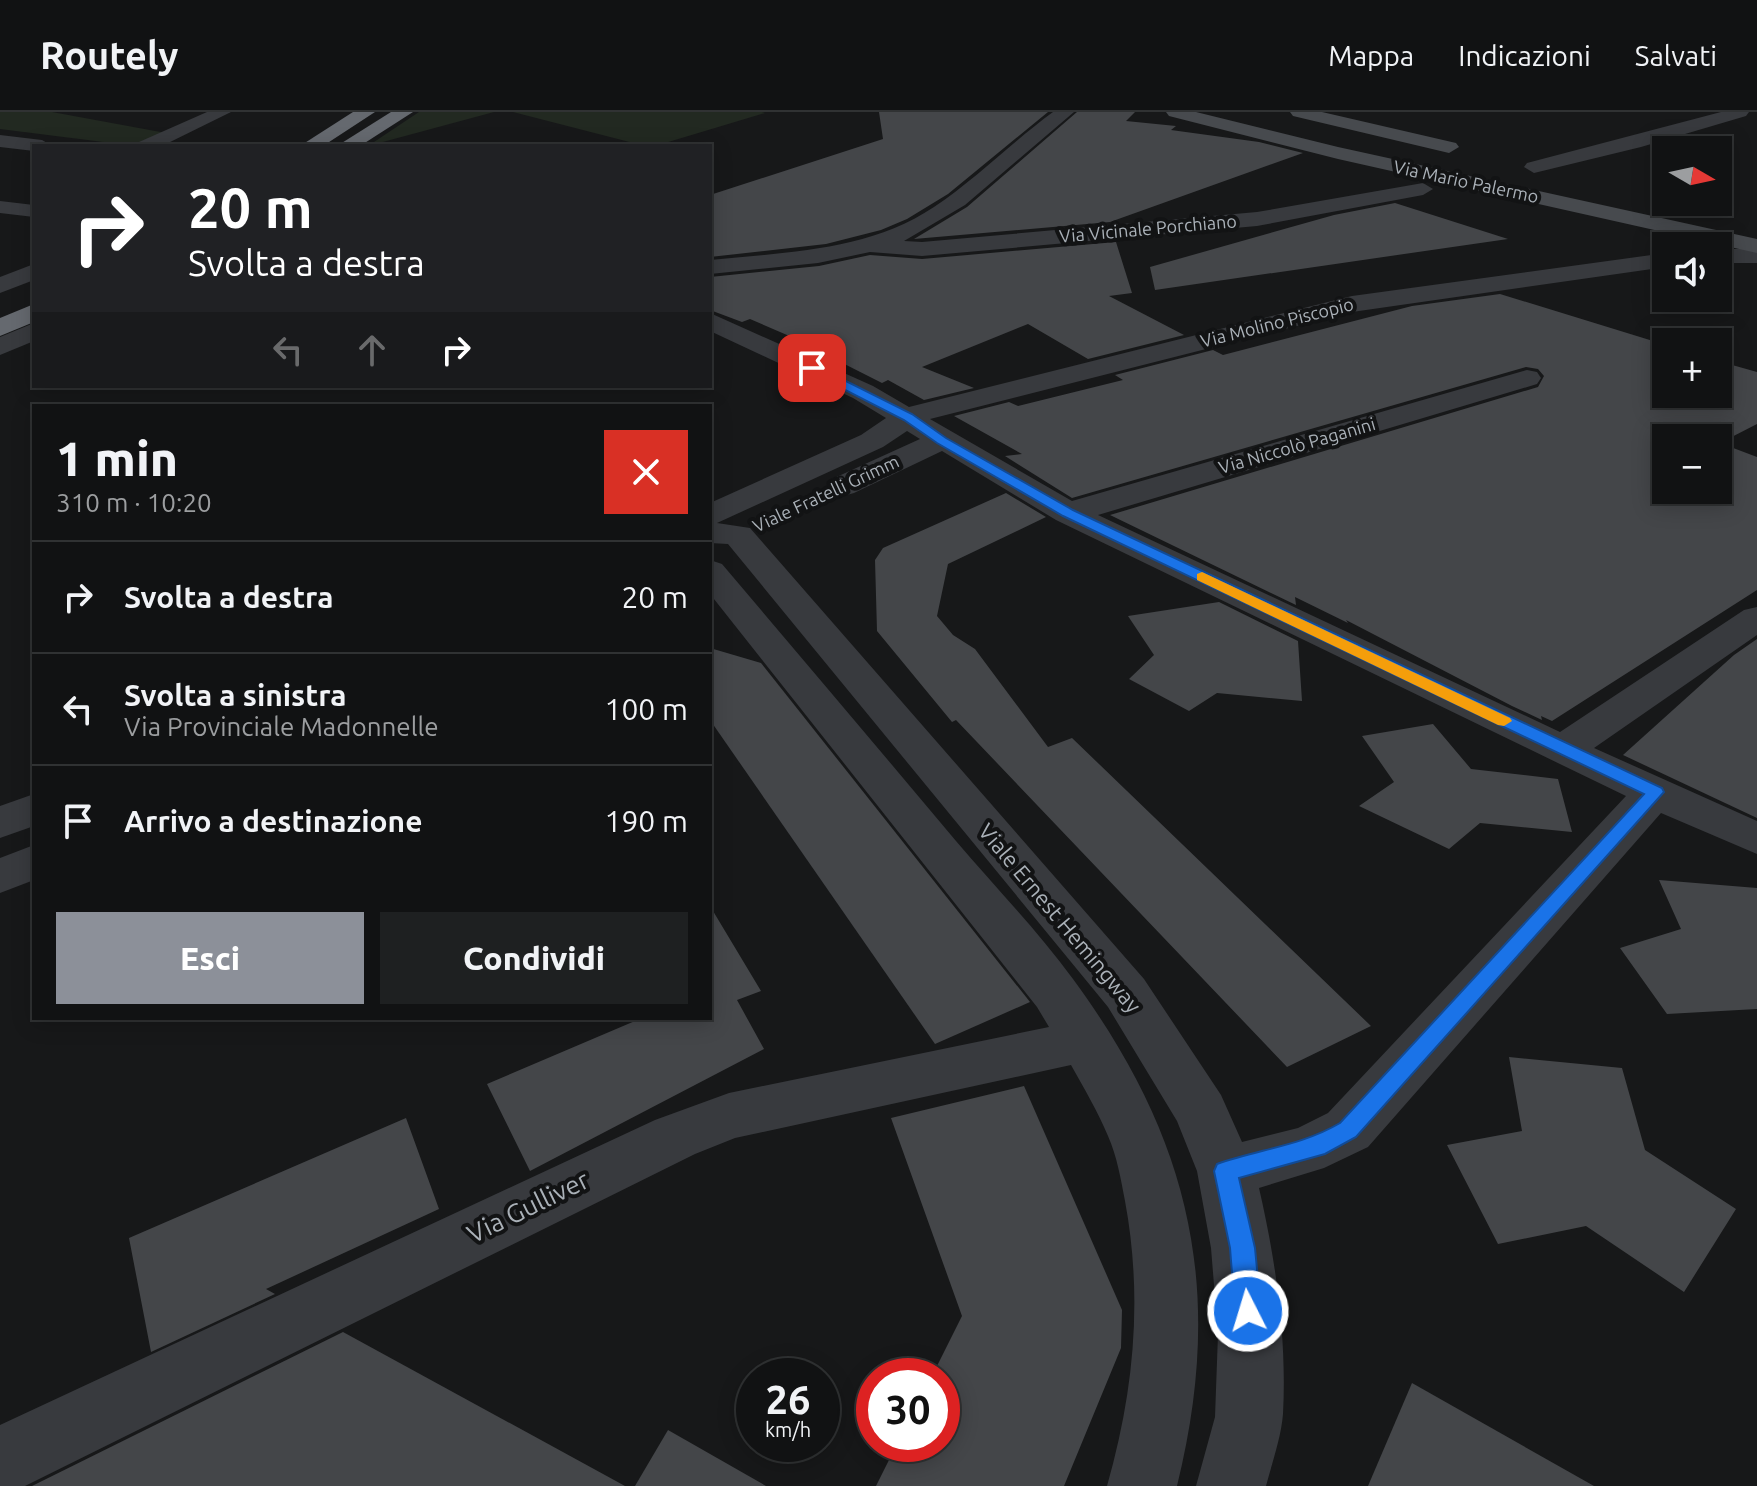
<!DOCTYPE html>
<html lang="it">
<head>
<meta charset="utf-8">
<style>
  body { margin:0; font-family:Ubuntu,sans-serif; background:#1e2021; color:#f1f3f6; height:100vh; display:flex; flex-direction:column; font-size:30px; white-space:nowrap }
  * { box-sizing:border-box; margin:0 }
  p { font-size:26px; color:#9c9ea0 }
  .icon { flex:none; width:44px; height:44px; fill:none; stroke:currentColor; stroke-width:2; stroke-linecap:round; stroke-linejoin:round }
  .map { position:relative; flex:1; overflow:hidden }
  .side { position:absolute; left:32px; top:292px; width:680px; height:616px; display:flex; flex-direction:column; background:#111213; border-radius:0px; box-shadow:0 4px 20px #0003,0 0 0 2px #303233 }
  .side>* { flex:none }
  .banner { position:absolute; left:32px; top:32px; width:680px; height:244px; border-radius:0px; box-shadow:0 4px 20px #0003,0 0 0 2px #303233; background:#202124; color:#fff; overflow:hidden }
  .needle { width:52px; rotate:99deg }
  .tools { position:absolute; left:1652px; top:24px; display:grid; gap:16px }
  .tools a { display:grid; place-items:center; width:80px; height:80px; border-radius:0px; background:#111213; box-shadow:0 4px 20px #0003,0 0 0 2px #303233; font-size:40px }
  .speed { position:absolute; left:736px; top:1246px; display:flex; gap:16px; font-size:40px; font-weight:700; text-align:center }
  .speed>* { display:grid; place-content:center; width:104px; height:104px; border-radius:50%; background:#111213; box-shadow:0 4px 20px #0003,0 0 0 2px #303233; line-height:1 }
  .speed small { font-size:20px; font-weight:400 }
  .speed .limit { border:12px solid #d22; background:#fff; color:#111 }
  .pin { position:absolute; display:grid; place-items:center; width:68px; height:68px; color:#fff; margin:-34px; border-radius:16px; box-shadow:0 4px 12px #0006 }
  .me { position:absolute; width:88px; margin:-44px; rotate:355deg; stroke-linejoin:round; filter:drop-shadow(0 0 6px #0008) }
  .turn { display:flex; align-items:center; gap:28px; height:168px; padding:0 24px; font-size:36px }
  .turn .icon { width:104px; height:104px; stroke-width:2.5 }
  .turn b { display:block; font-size:56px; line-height:68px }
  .lanes { display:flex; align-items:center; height:76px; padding:0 24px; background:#0003; justify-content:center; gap:40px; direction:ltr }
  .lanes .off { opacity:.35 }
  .round { display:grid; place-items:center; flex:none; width:84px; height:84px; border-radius:0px; background:#1e2021 }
  .summary { display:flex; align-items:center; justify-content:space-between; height:136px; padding:0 24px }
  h1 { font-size:48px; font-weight:800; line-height:60px }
  .cta { display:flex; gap:16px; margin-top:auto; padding:16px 24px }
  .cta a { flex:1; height:92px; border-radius:0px; background:#8c9099; color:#fff; font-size:32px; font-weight:800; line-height:92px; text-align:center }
  .cta a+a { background:#1e2021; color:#f1f3f6 }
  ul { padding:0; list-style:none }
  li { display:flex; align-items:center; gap:24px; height:112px; padding:0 24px; border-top:2px solid #303233 }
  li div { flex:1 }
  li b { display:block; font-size:30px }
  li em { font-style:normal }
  header { display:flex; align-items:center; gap:48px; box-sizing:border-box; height:112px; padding:0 40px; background:#111213; border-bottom:2px solid #303233 }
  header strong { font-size:38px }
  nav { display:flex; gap:44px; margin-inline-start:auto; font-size:28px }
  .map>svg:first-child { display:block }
  .green { fill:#222921 }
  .building { fill:#444649; fill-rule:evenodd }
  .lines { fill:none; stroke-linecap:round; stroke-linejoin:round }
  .street { fill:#383a3e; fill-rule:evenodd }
  .secondary { fill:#474a4e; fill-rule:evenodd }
  .highway { fill:#65696f; fill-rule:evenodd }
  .route { fill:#1a73e8; stroke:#114b97; stroke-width:2 }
  .slow { fill:#f59e0b }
  .labels { text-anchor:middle; stroke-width:8; stroke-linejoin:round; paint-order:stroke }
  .far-street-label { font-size:18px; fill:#aab1b8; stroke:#121314 }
  .street-label { font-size:22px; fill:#aab1b8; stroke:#121314 }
  .near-street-label { font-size:26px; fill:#aab1b8; stroke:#121314 }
</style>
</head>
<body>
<header>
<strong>Routely</strong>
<nav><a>Mappa</a><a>Indicazioni</a><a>Salvati</a></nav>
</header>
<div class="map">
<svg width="1757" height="1374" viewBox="0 0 1757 1374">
  <rect width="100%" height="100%" fill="#171819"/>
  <!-- green -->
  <g class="green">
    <path d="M0,0h52l114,21 -31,13 -135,-17z"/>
    <path d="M419,0h75l-126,34z"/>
    <path d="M513,0h249l3,1 -110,33h-10z"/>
  </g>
  <!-- building -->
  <g class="building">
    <path d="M879,0h169l-100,82 -41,25 -26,11 -55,14 -116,13v-62l173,-56z"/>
    <path d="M1077,0h58l-9,9 50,5 -5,4 88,12 44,11 -193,69 -196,17 53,-32z"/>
    <path d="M1395,91l113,36 -353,51 -5,-23 184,-52z"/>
    <path d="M1116,130l16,51 -23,3 75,39 -96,24 -60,-35 -106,43 52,21 -50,12 -36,-20 -6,3 -95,-48 -37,-16 -8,3 -32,-12v-33l109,-11 51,-11 52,4z"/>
    <path d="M1500,182l166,51v49h52v-33l39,11v52l-37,19 37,14v133l-205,131 -11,-5 1,4 -30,-14 -166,-86 2,3 -53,-26 1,8 -186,-90 428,-128 6,-11 -6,-7 -12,-2 -454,131 -67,-42 17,-2 -68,-38 55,-14 9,4 105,-26 -8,-5 98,-25 10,5 189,-49zM1666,326h52v52h-52z"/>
    <path d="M1006,381l40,24 -98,47 -11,52 16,19 22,14 73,98 24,-9 299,288 -84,41 -331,-347 -4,2 -75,-91 -2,-71 8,-12z"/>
    <path d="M1219,490l79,39 4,60 -85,-8 -28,18 -60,-32 25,-24 -26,-39z"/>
    <path d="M1757,527v179l-134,-63 111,-100z"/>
    <path d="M710,536l51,15 269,339 -95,42 -225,-324z"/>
    <path d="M1433,612l38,45 87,10 14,53 -92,-9 -31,26 -90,-43 35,-24 -32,-46z"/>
    <path d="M1659,768l98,8v121l-90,5 -47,-66 61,-19z"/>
    <path d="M710,794l51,85 -24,9 27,49 -234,122 -43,-87 155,-66h68z"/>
    <path d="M1509,945l113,11 23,82 91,59 -52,83 -98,-66 -88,18 -51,-99 75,-14z"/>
    <path d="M1024,974l98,224 -1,38 -57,138h-188l21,-42h45v-68h-10l30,-60 -71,-198z"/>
    <path d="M406,1006l33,91 -173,80 9,5 -124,58 -22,-114z"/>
    <path d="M343,1220l282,154h-593z"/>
    <path d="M1412,1271l182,103h-226z"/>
    <path d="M668,1318l98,56h-131z"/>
  </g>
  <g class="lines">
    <!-- street -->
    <g class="street">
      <path d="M207,0h24l-69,34h-26l3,-4z"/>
      <path d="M1053,0h21l-109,93 -61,36 18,1 335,-30 166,-29 10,6 -10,6 -166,31 -335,30 -52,-4 -52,11 -108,11v-14c77,-8 158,-9 224,-53 42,-28 78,-65 119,-95z"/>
      <path d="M1721,0h28l-3,4 -105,31 -107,26 -10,-6 3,-4z"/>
      <path d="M0,23l42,5 10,6h-18v5l-34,-4z"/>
      <path d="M0,89l34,4v12l-34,-4z"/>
      <rect x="1718" y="137" width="39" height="14"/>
      <path d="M1666,141v14l-314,45 -422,107 142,82 455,-131 10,2 4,6 -4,6 -439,131 462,217 184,-122 13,-3v28l-163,113 163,73v33l-96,-41 -293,334 -44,21 -65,20c17,74 28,150 24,226 -2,24 -11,49 -17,72h-70l19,-69 3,-83 -7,-86 -14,-77 -20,-50 -69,-114 -380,-463 -18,-1v-40l151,-68 25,-17 -33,-20 -143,-67v-18l163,73 36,21 443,-111zM907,319l13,8 -88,40 -5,7 5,7 11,3 11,-3 88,-42 114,69 570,276 -298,317 -30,15 -56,14 -21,-47 -77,-116 -394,-451 -33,-5 166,-76z"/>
      <path d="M34,152v16l-34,13v-16z"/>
      <path d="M34,211v18l-34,14v-18z"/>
      <path d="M710,448l12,4c78,92 156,184 234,277 39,46 82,90 117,138 119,162 152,312 104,507h-70c27,-94 36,-188 18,-285 -4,-21 -8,-45 -17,-65 -10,-24 -24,-48 -37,-71l-336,73 -40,16 -670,332h-25v-61l655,-305 74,-27 320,-66 -12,-20 -327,-413z"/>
      <path d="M34,682v32l-34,12v-32z"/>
      <path d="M34,733v35l-34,13v-35z"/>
    </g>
    <!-- secondary -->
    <g class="secondary">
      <path d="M1166,0h30l142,35 419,92v14l-419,-94 -169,-43z"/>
      <path d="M1290,0h32l134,31 3,4 -10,6 -156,-37z"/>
    </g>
    <!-- highway -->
    <g class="highway">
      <path d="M353,0h22l-52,34h-23z"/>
      <path d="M391,0h22l-53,34h-23z"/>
      <path d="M34,192v18l-34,14v-18z"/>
    </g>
  </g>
  <!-- route -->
  <path class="route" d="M808,254h8l96,48 34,24 127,72 589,278 2,4 -308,345 -31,17 -86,24 16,70 6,63 -4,9 -9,3 -9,-3 -4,-9 -5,-63 -16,-77 3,-7c42,-15 84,-18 123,-41l304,-329 -581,-278 -126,-73 -33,-23 -96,-49z"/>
  <!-- slow -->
  <path class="slow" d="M1202,460l308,146 2,3 -8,5 -6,-1 -301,-145v-6z"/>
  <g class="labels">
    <!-- far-street labels -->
    <g class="far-street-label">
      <text transform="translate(1466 70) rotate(12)" y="6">Via Mario Palermo</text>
      <text transform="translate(1148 117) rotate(-5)" y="6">Via Vicinale Porchiano</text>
      <text transform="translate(1277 211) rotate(-14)" y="6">Via Molino Piscopio</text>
      <text transform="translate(1297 334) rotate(-16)" y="6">Via Niccolò Paganini</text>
      <text transform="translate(826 382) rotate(-25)" y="6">Viale Fratelli Grimm</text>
    </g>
    <!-- street labels -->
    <g class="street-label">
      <text transform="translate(1060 806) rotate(50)" y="8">Viale Ernest Hemingway</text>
    </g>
    <!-- near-street labels -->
    <g class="near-street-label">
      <text transform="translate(528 1095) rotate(-26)" y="9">Via Gulliver</text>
    </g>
  </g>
</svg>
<div class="tools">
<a><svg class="needle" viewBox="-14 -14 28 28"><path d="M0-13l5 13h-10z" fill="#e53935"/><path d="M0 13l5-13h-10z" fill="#9c9ea0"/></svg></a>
<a><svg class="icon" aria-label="sound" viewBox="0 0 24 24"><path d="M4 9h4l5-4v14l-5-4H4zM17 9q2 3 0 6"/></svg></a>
<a>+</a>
<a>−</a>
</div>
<div class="speed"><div>26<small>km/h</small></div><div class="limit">30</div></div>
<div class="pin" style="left:812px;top:256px;background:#d93025"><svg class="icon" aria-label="arrive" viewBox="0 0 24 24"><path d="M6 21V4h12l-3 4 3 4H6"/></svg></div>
<svg class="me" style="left:1248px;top:1199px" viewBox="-20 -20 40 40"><circle r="17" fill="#1a73e8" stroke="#fff" stroke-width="3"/><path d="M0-11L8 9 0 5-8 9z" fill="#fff"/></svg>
<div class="banner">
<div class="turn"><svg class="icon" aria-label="right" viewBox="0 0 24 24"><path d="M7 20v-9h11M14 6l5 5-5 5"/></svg><div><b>20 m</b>Svolta a destra</div></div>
<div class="lanes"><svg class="icon off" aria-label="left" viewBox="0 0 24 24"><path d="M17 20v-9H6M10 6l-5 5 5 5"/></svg><svg class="icon off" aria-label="ahead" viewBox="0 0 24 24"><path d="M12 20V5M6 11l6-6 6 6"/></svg><svg class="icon" aria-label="right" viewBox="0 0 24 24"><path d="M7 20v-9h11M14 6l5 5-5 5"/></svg></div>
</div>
<section class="side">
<div class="summary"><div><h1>1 min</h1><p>310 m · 10:20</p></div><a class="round" style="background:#d93025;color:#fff"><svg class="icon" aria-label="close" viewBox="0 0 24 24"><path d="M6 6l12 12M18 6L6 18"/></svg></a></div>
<ul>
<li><svg class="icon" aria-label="right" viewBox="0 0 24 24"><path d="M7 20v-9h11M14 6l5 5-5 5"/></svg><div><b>Svolta a destra</b></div><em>20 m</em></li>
<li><svg class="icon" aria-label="left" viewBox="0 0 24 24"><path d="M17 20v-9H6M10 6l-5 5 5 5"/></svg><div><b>Svolta a sinistra</b><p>Via Provinciale Madonnelle</p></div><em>100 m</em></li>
<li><svg class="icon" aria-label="arrive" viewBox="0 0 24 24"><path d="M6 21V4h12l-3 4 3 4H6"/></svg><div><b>Arrivo a destinazione</b></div><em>190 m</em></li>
</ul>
<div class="cta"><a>Esci</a><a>Condividi</a></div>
</section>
</div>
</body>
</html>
